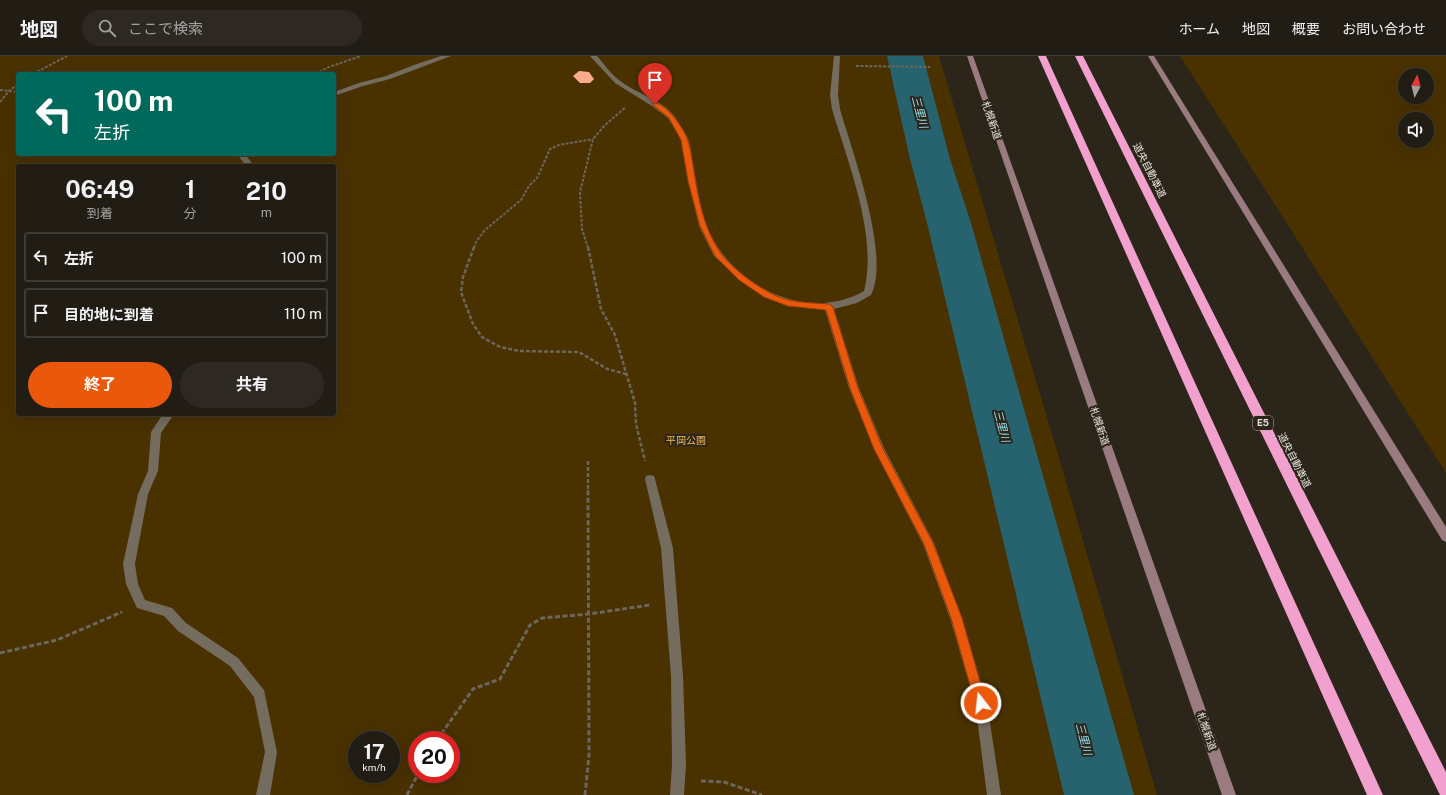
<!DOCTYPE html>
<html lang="ja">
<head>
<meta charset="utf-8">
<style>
  body { margin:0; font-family:"Public Sans","Noto Sans JP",sans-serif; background:#2d2922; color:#f1f3f6; height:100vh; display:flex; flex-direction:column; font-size:15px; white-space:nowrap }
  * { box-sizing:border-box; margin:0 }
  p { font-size:13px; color:#a2a1a0 }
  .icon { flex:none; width:22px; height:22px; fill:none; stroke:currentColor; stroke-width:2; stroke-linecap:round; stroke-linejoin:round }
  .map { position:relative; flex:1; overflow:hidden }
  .details { position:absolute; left:16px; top:108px; width:320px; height:252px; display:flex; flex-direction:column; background:#211c14; border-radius:4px; box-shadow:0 4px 16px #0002,0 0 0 1px #3e3a34 }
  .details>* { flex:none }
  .top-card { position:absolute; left:16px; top:16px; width:320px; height:84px; border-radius:4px; box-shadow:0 4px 16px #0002,0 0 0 1px #3e3a34; background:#00695c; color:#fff; overflow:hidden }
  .needle { width:26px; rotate:7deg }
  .buttons { position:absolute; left:1398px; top:12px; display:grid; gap:8px }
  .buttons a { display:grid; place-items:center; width:36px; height:36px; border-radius:50%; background:#211c14; box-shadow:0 4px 16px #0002,0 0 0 1px #3e3a34; font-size:20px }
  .speed { position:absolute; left:348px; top:675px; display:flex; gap:8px; font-size:20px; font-weight:700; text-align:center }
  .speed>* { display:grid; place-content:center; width:52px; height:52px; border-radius:50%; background:#211c14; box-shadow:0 4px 16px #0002,0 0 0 1px #3e3a34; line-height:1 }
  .speed small { font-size:10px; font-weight:400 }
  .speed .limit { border:6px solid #d22; background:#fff; color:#111 }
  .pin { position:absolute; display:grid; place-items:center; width:34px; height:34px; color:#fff; margin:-41px -17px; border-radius:50% 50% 50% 0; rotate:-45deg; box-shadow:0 0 4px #0007 }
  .pin .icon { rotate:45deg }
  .me { position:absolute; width:44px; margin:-22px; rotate:344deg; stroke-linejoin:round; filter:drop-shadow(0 0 3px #0008) }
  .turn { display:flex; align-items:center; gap:14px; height:84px; padding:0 12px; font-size:18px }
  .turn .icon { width:52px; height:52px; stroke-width:2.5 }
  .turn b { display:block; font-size:28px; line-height:34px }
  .eta { display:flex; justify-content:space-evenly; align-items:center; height:68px; text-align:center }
  .eta b { font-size:24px; font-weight:700; line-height:28px }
  .cta { display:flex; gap:8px; margin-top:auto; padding:8px 12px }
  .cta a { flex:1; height:46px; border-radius:24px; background:#ea580c; color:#fff; font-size:16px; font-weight:700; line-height:46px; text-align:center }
  .cta a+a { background:#2d2922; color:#f1f3f6 }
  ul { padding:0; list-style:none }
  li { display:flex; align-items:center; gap:12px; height:50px; margin:0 8px 6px; padding:0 4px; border:2px solid #3e3a34; border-radius:4px }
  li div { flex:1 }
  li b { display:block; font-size:15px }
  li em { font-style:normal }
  header { display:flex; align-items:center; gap:24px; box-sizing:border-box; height:56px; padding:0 20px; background:#211c14; border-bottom:1px solid #3e3a34 }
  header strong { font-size:19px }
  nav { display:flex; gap:22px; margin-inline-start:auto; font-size:14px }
  .search { width:280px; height:36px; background:#2d2922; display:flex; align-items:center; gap:10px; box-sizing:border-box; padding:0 14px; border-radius:22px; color:#a2a1a0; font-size:15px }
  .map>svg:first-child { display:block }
  .green { fill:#493100; fill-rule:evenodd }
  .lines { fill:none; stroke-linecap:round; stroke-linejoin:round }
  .river { fill:#27626f; fill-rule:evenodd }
  .building { fill:#fead8c }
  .path-far2 { stroke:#6c665d; stroke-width:2; stroke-dasharray:3 1.5; stroke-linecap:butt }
  .path-far1 { stroke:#6c665d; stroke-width:2.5; stroke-dasharray:4 2; stroke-linecap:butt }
  .path { stroke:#6c665d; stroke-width:3; stroke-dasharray:5 2.5; stroke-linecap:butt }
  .lane { fill:#746c5f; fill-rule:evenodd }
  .secondary { fill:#9a7c80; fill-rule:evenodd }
  .highway { fill:#f2a0ce; fill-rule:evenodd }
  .route { fill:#ea580c; stroke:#983908 }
  .labels { text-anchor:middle; stroke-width:4; stroke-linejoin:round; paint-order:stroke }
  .shield { fill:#2c251a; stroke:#afaaa1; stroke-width:1 }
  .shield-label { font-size:9px; font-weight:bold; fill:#e7e3db }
  .street-label { font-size:10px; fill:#e7e3db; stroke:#2c251a }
  .park-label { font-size:10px; fill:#f7bd56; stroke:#2c251a }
  .water-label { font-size:11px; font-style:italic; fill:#95e4f8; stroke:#2c251a }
</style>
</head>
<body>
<header>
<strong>地図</strong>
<div class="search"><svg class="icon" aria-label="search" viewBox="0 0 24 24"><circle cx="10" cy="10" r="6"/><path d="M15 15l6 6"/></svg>ここで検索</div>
<nav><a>ホーム</a><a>地図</a><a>概要</a><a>お問い合わせ</a></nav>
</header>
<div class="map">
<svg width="1446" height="739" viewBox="0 0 1446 739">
  <rect width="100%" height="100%" fill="#2c251a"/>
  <!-- green -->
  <g class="green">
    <path d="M0,0h939l121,405 97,334h-1157zM18,18h316v80h-316zM18,110h316v248h-316zM357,684h34v34h-34zM417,684h34v34h-34z"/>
    <path d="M1180,0h266v417zM1405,19h22v22h-22zM1405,63h22v22h-22z"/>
  </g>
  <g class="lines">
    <!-- river -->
    <path class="river" d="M887,0h36l27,103 21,64 163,572h-70l-137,-572 -17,-64z"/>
  </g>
  <!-- building -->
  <path class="building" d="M579,15l10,1 5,7 -4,4h-10l-7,-7z"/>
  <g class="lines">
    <!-- path-far2 -->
    <g class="path-far2">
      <path d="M856,10l74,1"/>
      <path d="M33,18l34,-18"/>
      <path d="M315,18l14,-7 32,-11"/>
      <path d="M0,34l18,2"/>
      <path d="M0,46l9,-11 9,-7"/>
      <path d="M474,192l2,-6 9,-12 36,-30 8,-14 8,-8 13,-29 9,-4 34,-6"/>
      <path d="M588,192l-6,-19 -2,-37 13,-53 12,-14 21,-18"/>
    </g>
    <!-- path-far1 -->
    <g class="path-far1">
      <path d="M474,191l-11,30 -2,15 12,32 9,13 18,10 19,4 60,1 28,17 19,5"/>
      <path d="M588,191l13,62 14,26 20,68 1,21 9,37"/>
      <path d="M588,405v29"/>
    </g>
    <!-- path -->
    <g class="path">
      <path d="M0,597l57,-13 65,-28"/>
      <path d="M437,684l36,-51 27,-10 30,-54 12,-7 47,-4 61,-9"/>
      <path d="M701,725l23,1 38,13"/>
      <path d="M407,739l11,-21"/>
      <path d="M585,739l4,-40 -1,-266"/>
    </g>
    <!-- lane -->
    <g class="lane">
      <path d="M441,0h10l-61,23 -27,7 -29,10v-4l25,-9 27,-7 28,-11z"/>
      <path d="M590,0h7c7,8 14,18 22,24 17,14 43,19 56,37 4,7 11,16 14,24 2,7 3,16 4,23 4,21 7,44 14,63 24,58 99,97 157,64 14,-55 -16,-128 -32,-182l-2,-14 4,-39h6l-2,39 2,14c12,42 51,147 31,186l-14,8 -23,6 25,79 25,60 50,95 28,75 25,85 14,92h-14l-12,-92 -25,-85 -27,-74 -49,-95 -25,-61 -24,-78 -38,-4 -23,-9 -25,-17 -25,-24 -15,-30 -11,-45 -7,-41 -13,-22 -16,-12 -37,-23z"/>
      <path d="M237,98h8l9,12h-8z"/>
      <path d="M163,358h11l-13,19 -3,38 -10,23 -13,70 3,20 7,16 27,8 14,15 52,35 26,32 13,62 -7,43h-14l9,-43 -11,-55 -24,-31 -52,-35 -14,-15 -27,-8 -11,-24 -3,-20 15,-70 10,-23 3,-39z"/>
      <path d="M650,419l4,1 1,3 18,69 10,128 3,88 -2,31h-14l2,-31 -1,-88 -10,-128 -16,-69 1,-3z"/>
    </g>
    <!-- secondary -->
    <g class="secondary">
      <path d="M967,0h6l263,739h-14z"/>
      <path d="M1148,0h6l292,471v15l-4,-2z"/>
    </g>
    <!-- highway -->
    <g class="highway">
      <path d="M1038,0h8l337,739h-16z"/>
      <path d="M1075,0h8l363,716v23h-6z"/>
    </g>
  </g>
  <!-- route -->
  <path class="route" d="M653,47c12,-2 32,27 35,38 3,9 4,20 6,30 4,27 10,58 26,81 12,18 48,44 69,48 13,3 27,3 40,4l4,3 25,81 25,61 50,94 29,75 24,85 -1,4 -4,1 -4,-1 -2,-4 -24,-85 -27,-74 -50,-95 -24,-61 -24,-78 -38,-4 -24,-9 -25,-17 -24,-24 -15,-30 -12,-45 -7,-41 -12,-22 -16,-13z"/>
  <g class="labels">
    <!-- shield labels -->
    <rect class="shield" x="1253" y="360" width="20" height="14" rx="3"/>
    <g class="shield-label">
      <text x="1263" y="370">E5</text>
    </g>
    <!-- street labels -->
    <g class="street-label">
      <text transform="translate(992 64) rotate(71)" y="4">札幌新道</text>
      <text transform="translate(1150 114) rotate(63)" y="4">道央自動車道</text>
      <text transform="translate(1100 370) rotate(71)" y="4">札幌新道</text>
      <text transform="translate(1295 404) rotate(63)" y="4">道央自動車道</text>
      <text transform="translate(1207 675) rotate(71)" y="4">札幌新道</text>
    </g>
    <!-- park labels -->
    <g class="park-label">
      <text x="686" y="388">平岡公園</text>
    </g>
    <!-- water labels -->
    <g class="water-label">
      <text transform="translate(920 56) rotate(75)" y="4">三里川</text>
      <text transform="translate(1002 370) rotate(75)" y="4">三里川</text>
      <text transform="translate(1084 683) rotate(75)" y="4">三里川</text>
    </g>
  </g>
</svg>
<div class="buttons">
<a><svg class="needle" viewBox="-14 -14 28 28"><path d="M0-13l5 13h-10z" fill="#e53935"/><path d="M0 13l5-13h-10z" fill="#a2a1a0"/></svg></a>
<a><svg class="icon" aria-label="sound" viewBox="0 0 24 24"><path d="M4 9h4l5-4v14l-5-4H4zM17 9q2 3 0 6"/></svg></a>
</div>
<div class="speed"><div>17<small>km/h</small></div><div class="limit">20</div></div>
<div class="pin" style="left:655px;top:48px;background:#d93025"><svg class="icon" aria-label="arrive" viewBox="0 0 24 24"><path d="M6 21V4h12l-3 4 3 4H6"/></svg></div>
<svg class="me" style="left:981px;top:647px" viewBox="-20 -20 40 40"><circle r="17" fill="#ea580c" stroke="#fff" stroke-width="3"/><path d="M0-11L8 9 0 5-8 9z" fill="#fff"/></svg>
<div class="top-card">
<div class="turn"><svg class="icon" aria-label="left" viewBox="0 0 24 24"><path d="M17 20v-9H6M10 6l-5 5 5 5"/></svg><div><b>100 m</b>左折</div></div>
</div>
<section class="details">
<div class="eta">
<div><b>06:49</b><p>到着</p></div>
<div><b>1</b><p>分</p></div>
<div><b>210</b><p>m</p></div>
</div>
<ul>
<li><svg class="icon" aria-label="left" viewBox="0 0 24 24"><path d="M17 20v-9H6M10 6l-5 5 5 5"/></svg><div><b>左折</b></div><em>100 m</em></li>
<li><svg class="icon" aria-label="arrive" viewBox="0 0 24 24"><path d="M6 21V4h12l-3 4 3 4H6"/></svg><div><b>目的地に到着</b></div><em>110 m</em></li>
</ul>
<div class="cta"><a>終了</a><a>共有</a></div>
</section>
</div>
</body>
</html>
